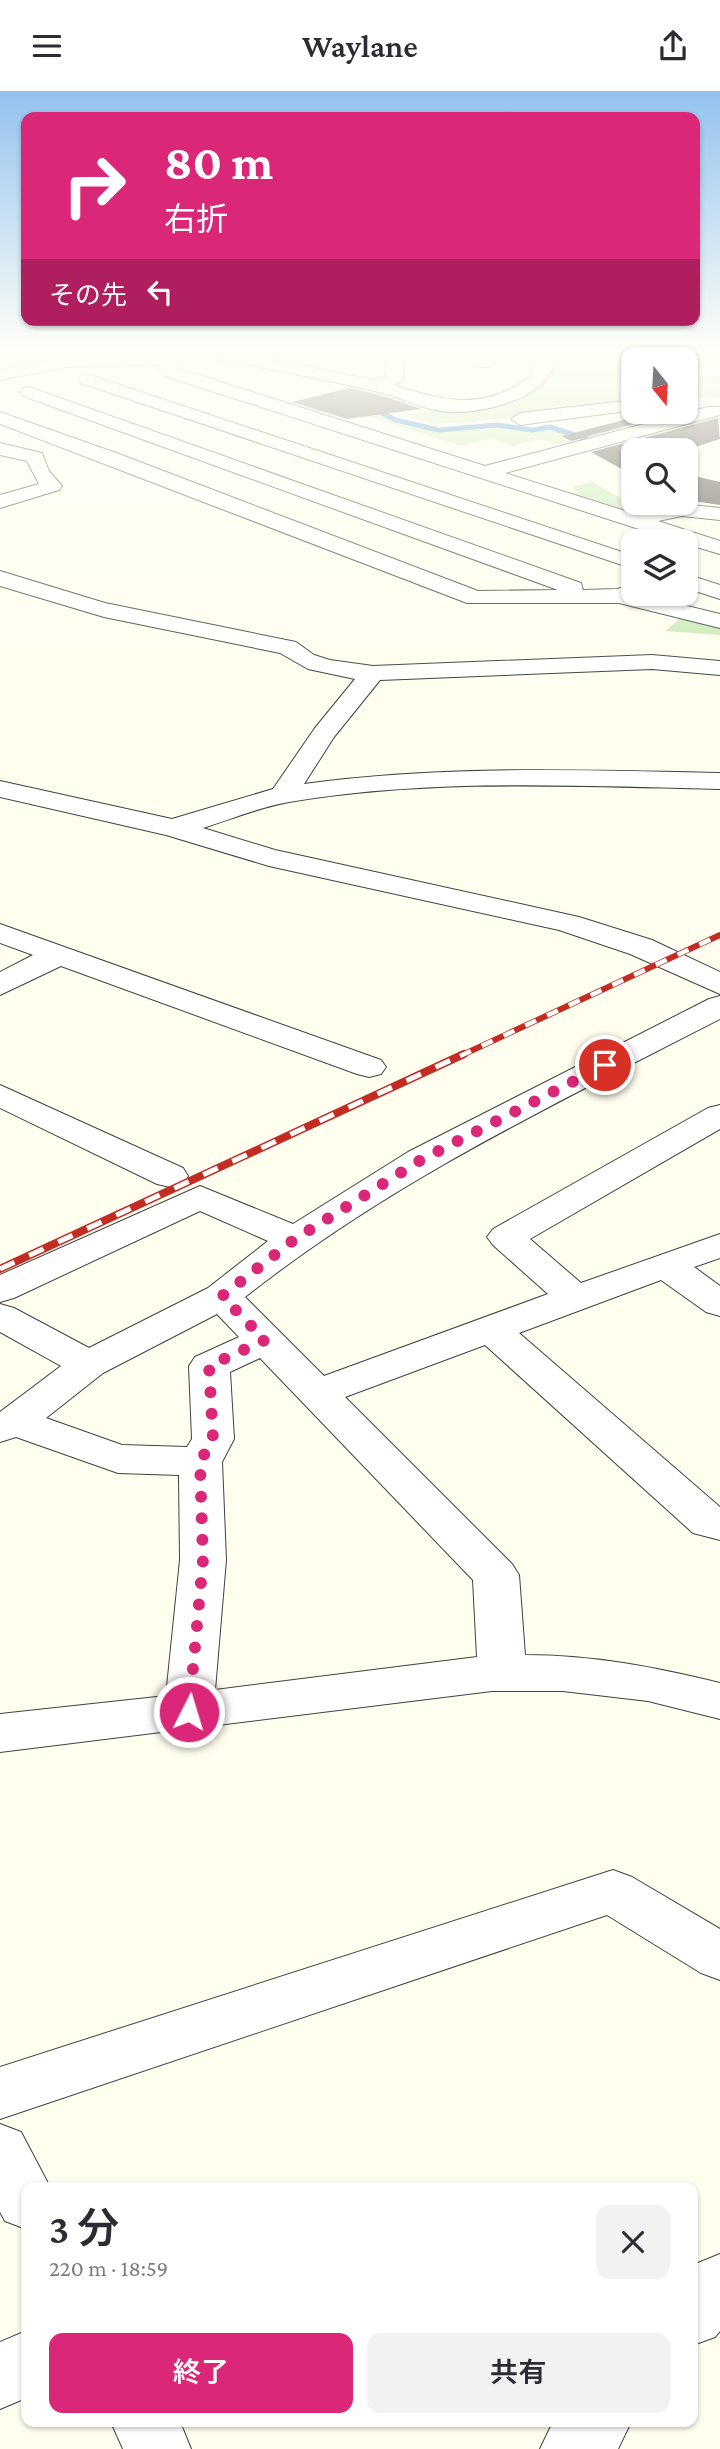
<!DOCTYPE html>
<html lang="ja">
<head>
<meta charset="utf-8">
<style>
  body { margin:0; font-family:"Crimson Pro","Noto Sans JP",serif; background:#f2f2f3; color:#2b2b33; height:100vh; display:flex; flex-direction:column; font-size:26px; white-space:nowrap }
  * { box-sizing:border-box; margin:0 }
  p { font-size:23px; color:#7c7c81 }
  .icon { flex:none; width:38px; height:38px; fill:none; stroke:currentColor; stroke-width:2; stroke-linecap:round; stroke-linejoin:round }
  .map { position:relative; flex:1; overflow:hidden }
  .panel { position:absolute; left:21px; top:2091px; width:677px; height:245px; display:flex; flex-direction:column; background:#fff; border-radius:14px; box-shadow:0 2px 5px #0004 }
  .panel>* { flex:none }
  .hud { position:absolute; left:21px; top:21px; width:679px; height:214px; border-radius:14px; box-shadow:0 2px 5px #0004; background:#db2777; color:#fff; overflow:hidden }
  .needle { width:46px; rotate:162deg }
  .controls { position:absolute; left:621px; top:256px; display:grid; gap:14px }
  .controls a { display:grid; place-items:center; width:77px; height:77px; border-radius:14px; background:#fff; box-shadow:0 2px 5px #0004; font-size:35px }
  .pin { position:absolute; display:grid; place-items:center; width:60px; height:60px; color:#fff; margin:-30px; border:4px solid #fff; border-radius:50%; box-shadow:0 2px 7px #0007 }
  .me { position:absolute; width:77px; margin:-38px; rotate:5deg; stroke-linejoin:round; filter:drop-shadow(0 0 5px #0008) }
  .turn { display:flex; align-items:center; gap:24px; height:147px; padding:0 28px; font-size:32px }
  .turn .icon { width:91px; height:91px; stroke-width:2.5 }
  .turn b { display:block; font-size:49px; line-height:60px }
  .then { display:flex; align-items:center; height:66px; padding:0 28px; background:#0003; gap:14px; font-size:26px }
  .round { display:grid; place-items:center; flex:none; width:74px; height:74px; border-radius:14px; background:#f2f2f3 }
  .headline { display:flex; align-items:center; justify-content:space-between; height:119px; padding:0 28px }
  h1 { font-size:42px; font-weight:600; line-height:52px }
  .cta { display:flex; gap:14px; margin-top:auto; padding:14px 28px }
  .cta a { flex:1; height:80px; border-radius:14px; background:#db2777; color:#fff; font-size:28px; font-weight:600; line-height:80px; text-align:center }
  .cta a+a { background:#f2f2f3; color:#2b2b33 }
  header { display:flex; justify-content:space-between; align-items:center; height:91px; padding:0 28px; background:#fff; font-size:32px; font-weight:600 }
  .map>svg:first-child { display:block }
  .green { fill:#cdeab8 }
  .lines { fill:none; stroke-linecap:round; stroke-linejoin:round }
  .stream { stroke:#3883d0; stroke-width:5 }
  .building { fill:#57514a }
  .minor-casing { stroke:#414141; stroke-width:2 }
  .minor { fill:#fff; fill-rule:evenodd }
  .rail-far1-casing { stroke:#c22c23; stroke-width:6 }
  .rail-casing { stroke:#c22c23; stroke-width:8 }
  .rail-far1 { stroke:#fff; stroke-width:4.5; stroke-dasharray:12; stroke-linecap:butt }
  .rail { stroke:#fff; stroke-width:5; stroke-dasharray:16; stroke-linecap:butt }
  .route { stroke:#db2777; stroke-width:12; stroke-dasharray:0 21.6 }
</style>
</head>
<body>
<header><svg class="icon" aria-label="menu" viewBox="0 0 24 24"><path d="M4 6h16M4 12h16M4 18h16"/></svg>Waylane<svg class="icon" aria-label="share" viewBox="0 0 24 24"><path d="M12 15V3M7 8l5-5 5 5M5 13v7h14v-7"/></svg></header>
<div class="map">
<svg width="720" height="2358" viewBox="0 0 720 2358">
  <rect width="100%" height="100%" fill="#fffeef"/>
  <!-- green -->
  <g class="green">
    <path d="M552,272l81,3v38l-172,19 -31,1 -26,-9 102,-15 46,-29z"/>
    <path d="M686,285l34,1v20l-34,1z"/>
    <path d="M337,315l36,4 12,8 42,11 42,1 27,-4 36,5 16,-3 36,11 -24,6 -20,-6 -27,7 -23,-8 -29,8z"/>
    <path d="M592,391l52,29 -19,3 -56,-18 8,-4 -5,-5z"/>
    <path d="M683,525l37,9v10l-55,-4z"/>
  </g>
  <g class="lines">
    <!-- stream -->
    <path class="stream" d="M373,318l23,11 43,10 58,-5 35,5 18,-3 37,12"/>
  </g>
  <!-- building -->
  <g class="building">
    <path d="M350,297l37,9 34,12 -74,10 -55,-17z"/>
    <path d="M658,320h24l-111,30 -9,-5z"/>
    <path d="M718,327l2,21 -34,11h-52v26l-43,-24z"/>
    <path d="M686,383l34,8v23l-34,-5z"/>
  </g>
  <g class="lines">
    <!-- minor casing -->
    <g class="minor-casing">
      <g id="minor">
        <path d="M167,262h16l-6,15 308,98 223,-59h12v8l-215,58 133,42 44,-11 38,4v12l-38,-4 -24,5 62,20v13l-34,-10v-3h-10l-511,-165 -7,-7 2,-4 -94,2 -66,13v-10l66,-13z"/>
        <path d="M204,262h33l137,27 11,-3 2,-24h16v27l-9,5c51,17 91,26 137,-9l5,-18 -4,-5h19c6,11 -1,24 -10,32 -23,19 -62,28 -91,27 -25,-1 -47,-14 -71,-20 -55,-13 -111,-23 -167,-34z"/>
        <path d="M460,262h20l15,10 -3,4h-12z"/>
        <path d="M87,283l547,182v13l-553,-186 -3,-4 3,-4z"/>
        <path d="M29,296l552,196 2,7 34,-1 17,-5v9l86,21v14l-101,-25h-152l-467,-179v-12l119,42 359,137 80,-1 -535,-194 -3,-4 3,-4z"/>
        <path d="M634,309v10l-114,15 -9,-6 9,-6z"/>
        <path d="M0,352l42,10 7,18 13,15 -3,4 -59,18v-13l39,-11 -12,-23 -27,-6z"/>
        <path d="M0,480l105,32 191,39 18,13 16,5 43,6 279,-11 68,6v14l-68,-6 -272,11 -46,57 -30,47c138,-19 277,-14 416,-11v16c-143,-3 -288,-11 -431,13 -29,5 -58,17 -86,26l72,22 304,67 73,23 68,32v22l-90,-40 -71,-24 -290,-64 -103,-31 -166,-38v-16l172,38 101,-30 42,-61 40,-49 -47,-10 -28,-16 -176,-36 -104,-31z"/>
        <path d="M686,483l34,11v14l-34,-11z"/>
        <path d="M0,833l381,136 5,7 -5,7 -12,3 -12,-3 -296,-108 -61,29v-23l33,-17 -33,-12z"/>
        <path d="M720,905v23c-165,85 -328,162 -475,278l79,79 224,-82 -55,-49 -6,-8 6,-8 215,-121 12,-3v24l-190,110 51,44 139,-49v24l-26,9 26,19v30l-14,-4 -45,-32 -142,53 201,174v33l-27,-7 -208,-188 -140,52 167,167 7,11 6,80c67,0 130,12 195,28v36l-72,-18 -85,-10h-71l-492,61v-38l166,-18 14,-136 -1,-85 -61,-2 -102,-36 -16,5v-30l61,-46 -61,-34v-28l14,4 75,40 119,-60 60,-47 -68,-30 -186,87 -14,4v-27l200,-89 93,38 115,-72 301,-153zM217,1223l22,23 -44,20 -6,9 3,73 -5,8 -65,-2 -76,-27 57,-45zM260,1267l213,222 4,77 -262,33 11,-130 -4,-98 12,-23 -4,-67z"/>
        <path d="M0,994l183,83 5,8 -5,8 -13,3 -13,-3 -157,-76z"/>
        <path d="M613,1779l19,7 88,52v51l-19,-7 -94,-58 -607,204v-52z"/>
        <path d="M0,2033l21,8 29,55h-24v42l-21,-8 -5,-9z"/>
        <path d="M720,2163v77l-5,6 -22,8v-77l5,-5z"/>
        <path d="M26,2240v67l-26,11v-67z"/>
        <path d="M111,2331h69l11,27h-68z"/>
        <path d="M553,2331h78l-13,27h-78z"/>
      </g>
    </g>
    <!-- minor -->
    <use href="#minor" class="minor"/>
    <!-- rail-far1 casing -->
    <g class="rail-far1-casing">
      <path id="rail-far1" d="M460,965l260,-121"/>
    </g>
    <!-- rail casing -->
    <g class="rail-casing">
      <path id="rail" d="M0,1178l464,-215"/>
    </g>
    <!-- rail-far1 -->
    <use href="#rail-far1" class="rail-far1"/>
    <!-- rail -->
    <use href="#rail" class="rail"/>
  </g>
  <!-- sky -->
  <linearGradient id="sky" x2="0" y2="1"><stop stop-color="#93c2ee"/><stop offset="0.44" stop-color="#fffff8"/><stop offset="1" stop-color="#fffff8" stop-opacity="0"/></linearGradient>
  <rect width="720" height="592" fill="url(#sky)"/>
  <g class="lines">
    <!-- route -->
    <path class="route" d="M189,1621l14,-152 -3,-98 13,-23 -4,-73 56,-26 -43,-44 73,-57 126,-79 184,-95"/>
  </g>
</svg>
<div class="controls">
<a><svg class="needle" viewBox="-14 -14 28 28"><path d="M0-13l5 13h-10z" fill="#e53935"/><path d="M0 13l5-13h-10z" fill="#7c7c81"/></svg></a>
<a><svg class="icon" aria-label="search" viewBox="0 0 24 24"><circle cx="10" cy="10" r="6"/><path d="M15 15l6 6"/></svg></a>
<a><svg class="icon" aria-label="layers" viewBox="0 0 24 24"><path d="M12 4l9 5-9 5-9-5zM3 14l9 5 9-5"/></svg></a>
</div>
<div class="pin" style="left:605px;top:974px;background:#d93025"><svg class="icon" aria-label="arrive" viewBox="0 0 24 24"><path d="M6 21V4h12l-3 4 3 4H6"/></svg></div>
<svg class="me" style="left:189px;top:1621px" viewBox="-20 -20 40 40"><circle r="17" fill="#db2777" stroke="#fff" stroke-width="3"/><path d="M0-11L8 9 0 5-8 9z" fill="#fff"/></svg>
<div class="hud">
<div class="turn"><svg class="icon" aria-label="right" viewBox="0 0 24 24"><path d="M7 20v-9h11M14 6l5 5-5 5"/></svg><div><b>80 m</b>右折</div></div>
<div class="then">その先<svg class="icon" aria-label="left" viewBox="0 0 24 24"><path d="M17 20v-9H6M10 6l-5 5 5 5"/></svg></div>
</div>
<section class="panel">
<div class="headline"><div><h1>3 分</h1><p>220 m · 18:59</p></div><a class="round"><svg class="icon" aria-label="close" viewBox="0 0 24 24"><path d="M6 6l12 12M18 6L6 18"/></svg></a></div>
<div class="cta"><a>終了</a><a>共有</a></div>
</section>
</div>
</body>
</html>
